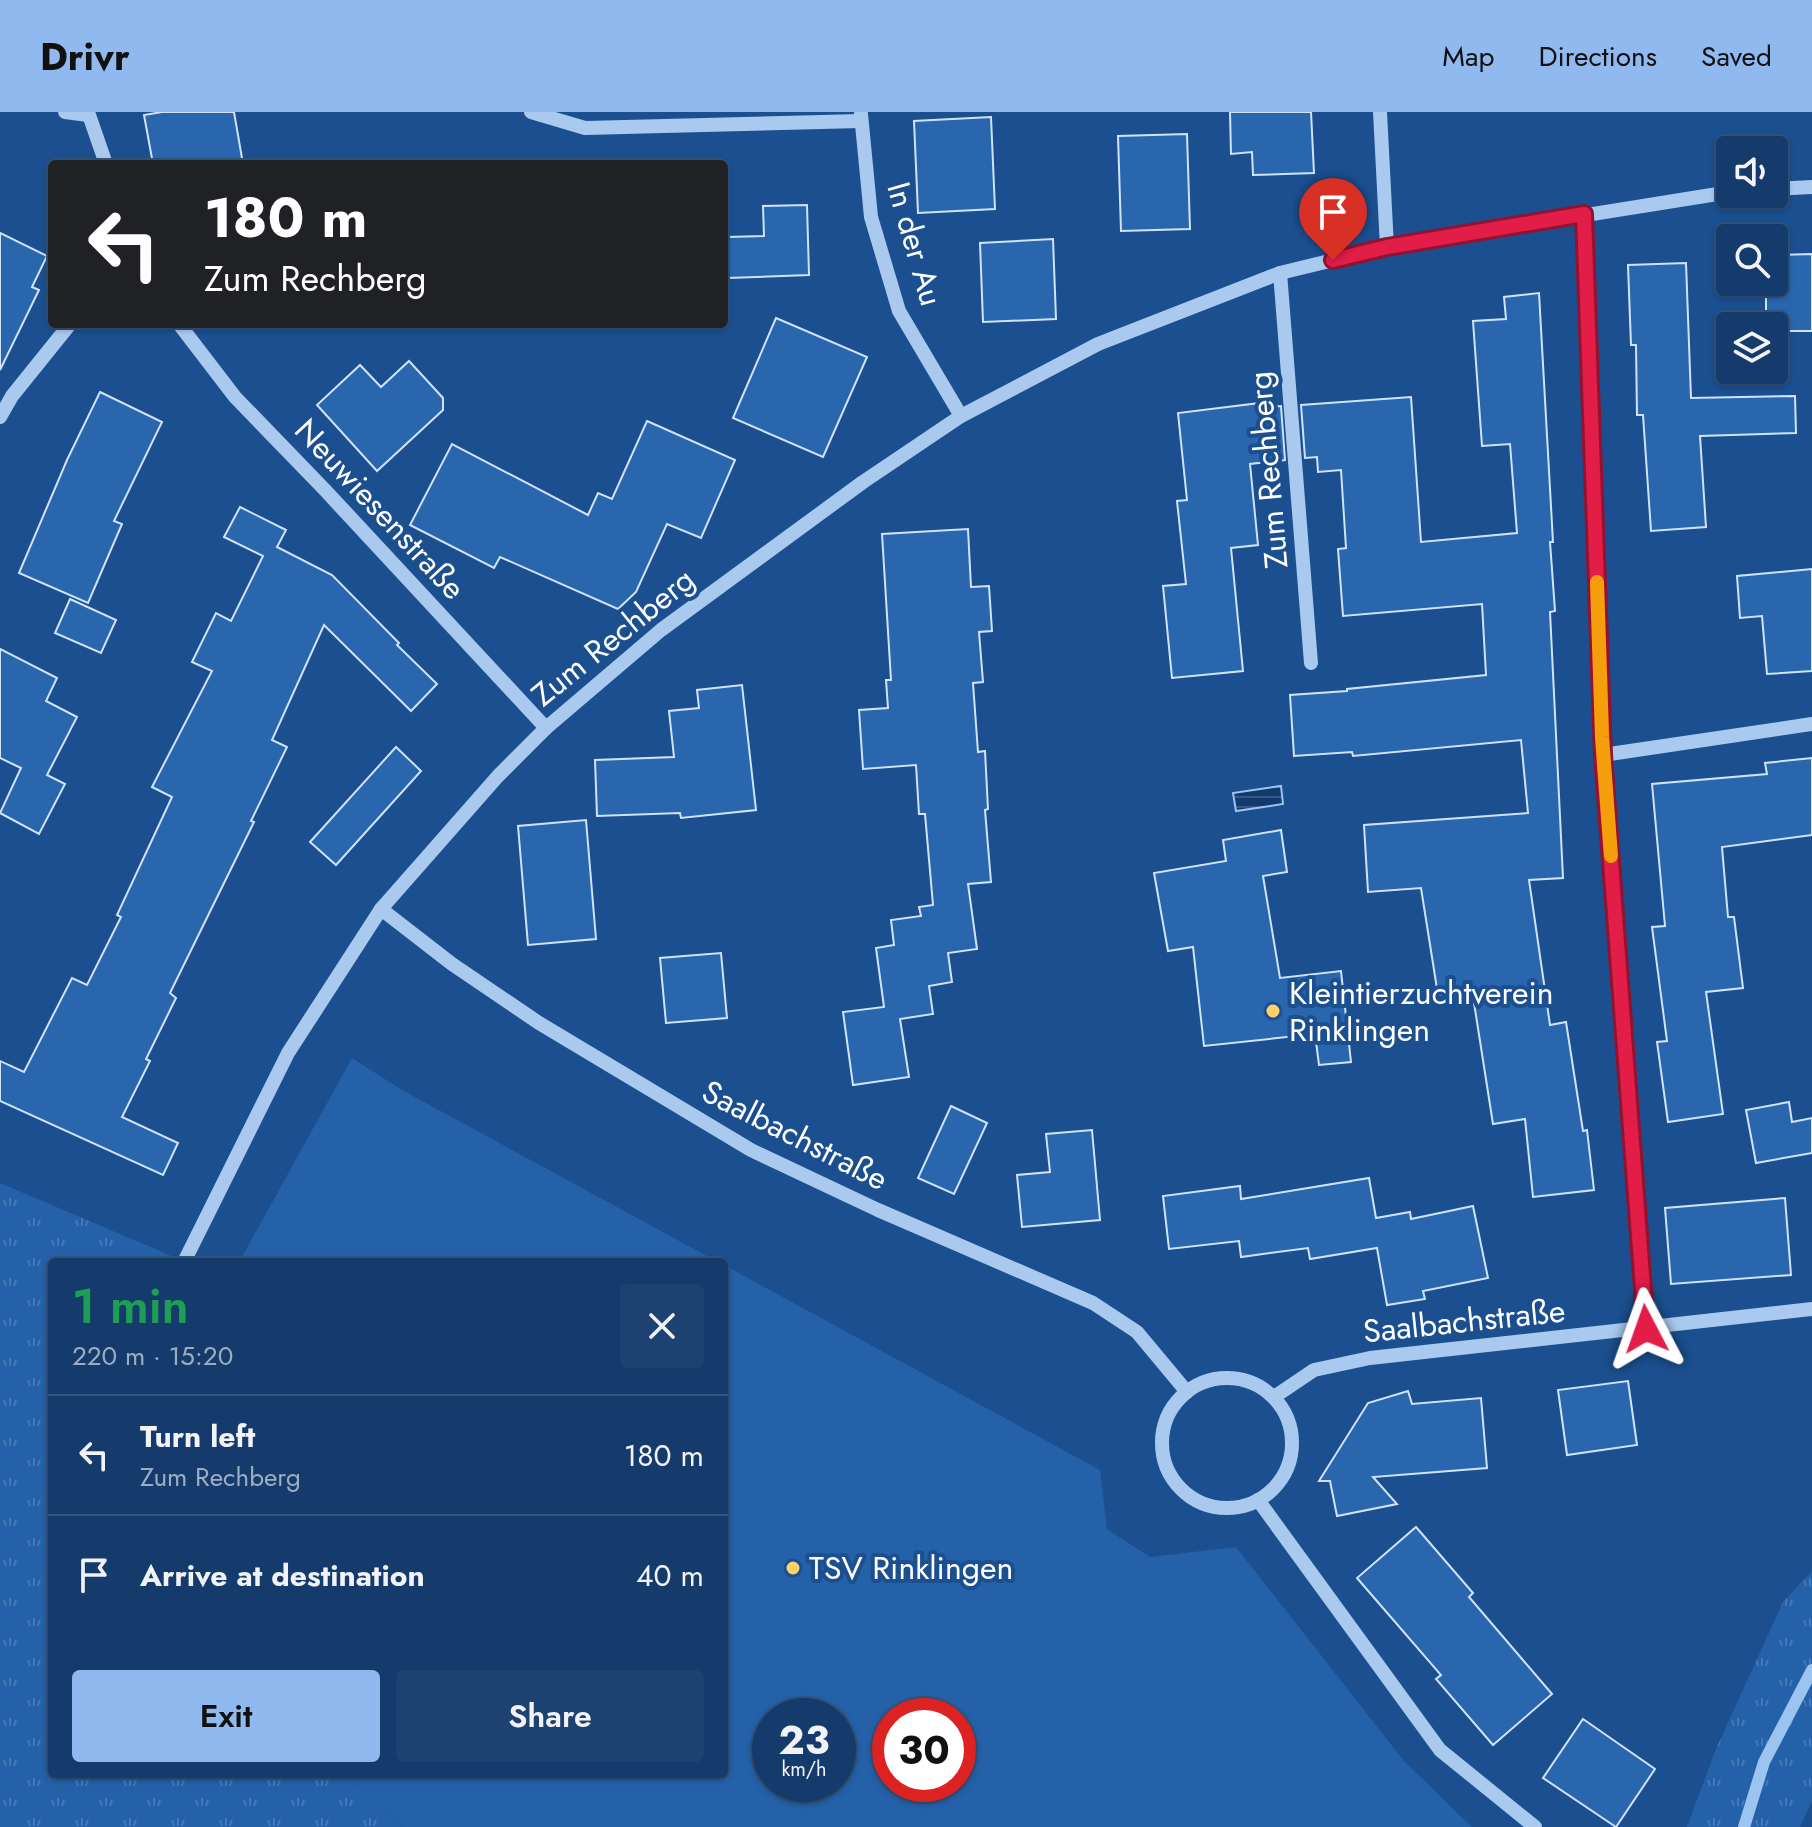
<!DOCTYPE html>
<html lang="en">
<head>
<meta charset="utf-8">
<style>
  body { margin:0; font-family:Jost,sans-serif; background:#1d4271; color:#f1f3f6; height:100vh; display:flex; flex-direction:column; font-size:30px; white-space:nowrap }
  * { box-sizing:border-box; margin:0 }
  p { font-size:26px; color:#9dadc1 }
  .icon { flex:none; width:44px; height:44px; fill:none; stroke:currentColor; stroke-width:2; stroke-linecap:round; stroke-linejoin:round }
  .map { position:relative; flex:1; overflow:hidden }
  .details { position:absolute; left:48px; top:1146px; width:680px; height:520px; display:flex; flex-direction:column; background:#143b6b; border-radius:8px; box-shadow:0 2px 6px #0004,0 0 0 2px #33557e }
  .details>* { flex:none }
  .hud { position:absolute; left:48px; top:48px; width:680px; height:168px; border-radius:8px; box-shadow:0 2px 6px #0004,0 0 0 2px #33557e; background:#202124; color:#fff; overflow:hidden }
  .buttons { position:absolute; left:1716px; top:24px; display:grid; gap:16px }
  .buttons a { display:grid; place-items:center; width:72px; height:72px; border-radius:8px; background:#143b6b; box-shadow:0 2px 6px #0004,0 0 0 2px #33557e; font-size:40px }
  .speed { position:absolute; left:752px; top:1586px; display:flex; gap:16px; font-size:40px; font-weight:700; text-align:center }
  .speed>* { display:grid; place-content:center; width:104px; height:104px; border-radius:50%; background:#143b6b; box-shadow:0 2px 6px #0004,0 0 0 2px #33557e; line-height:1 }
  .speed small { font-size:20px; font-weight:400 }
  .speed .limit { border:12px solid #d22; background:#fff; color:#111 }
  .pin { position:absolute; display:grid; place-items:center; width:68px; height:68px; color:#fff; margin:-82px -34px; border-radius:50% 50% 50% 0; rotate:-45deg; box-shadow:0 0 8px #0007 }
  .pin .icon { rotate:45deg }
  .me { position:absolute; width:88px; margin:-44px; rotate:356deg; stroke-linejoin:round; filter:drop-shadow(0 0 6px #0008) }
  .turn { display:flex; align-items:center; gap:28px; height:168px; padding:0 24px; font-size:36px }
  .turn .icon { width:104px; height:104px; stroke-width:2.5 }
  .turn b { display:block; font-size:56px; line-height:68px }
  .round { display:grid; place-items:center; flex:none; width:84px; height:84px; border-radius:8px; background:#1d4271 }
  .head { display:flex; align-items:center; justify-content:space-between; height:136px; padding:0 24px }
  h1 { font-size:48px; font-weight:600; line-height:60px; color:#1e9e55 }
  .action { display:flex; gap:16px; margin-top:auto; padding:16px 24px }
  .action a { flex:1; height:92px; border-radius:8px; background:#90b9f0; color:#111; font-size:32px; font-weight:600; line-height:92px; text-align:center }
  .action a+a { background:#1d4271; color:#f1f3f6 }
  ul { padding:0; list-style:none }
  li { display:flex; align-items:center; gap:24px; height:120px; padding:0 24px; border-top:2px solid #33557e }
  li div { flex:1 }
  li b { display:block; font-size:30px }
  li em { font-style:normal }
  header { display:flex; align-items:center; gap:48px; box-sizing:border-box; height:112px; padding:0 40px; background:#90b9f0; color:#111 }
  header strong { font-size:38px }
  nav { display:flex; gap:44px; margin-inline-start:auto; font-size:28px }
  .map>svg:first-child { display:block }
  .grass { fill:url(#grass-tufts) }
  .pitch { fill:#2461a8; fill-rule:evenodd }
  .water { fill:url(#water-rules); stroke:#9cc4f0; stroke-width:2 }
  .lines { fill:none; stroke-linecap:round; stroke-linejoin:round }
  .stream { stroke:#9cc4f0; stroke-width:12 }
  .building { fill:#2a66ad; stroke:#cfe3fa; stroke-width:2 }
  .minor { stroke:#a9c9ee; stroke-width:14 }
  .route-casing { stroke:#92132f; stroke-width:20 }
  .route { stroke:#e11d48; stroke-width:14 }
  .slow { stroke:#f59e0b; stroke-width:14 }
  .poi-dot { fill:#ffd166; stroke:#1b4f8f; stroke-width:3 }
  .labels { text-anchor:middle; stroke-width:8; stroke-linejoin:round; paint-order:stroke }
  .street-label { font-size:32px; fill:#fff; stroke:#1b4f8f }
  .poi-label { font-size:32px; fill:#fff; stroke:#1b4f8f; text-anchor:start }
</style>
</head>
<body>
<header>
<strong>Drivr</strong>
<nav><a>Map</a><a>Directions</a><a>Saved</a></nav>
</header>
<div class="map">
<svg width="1812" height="1715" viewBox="0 0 1812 1715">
  <defs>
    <pattern id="grass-tufts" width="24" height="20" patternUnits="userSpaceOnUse" patternTransform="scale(2)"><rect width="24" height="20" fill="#2461a8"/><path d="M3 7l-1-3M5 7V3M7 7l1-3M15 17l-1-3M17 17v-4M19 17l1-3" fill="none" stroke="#4579b5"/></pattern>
    <pattern id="water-rules" width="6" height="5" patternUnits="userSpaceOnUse" patternTransform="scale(2)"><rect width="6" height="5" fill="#123a6d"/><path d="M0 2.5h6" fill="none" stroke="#365883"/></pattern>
  </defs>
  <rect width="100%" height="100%" fill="#1b4f8f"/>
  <!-- grass -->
  <g class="grass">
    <path d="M0,1071l174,74 -2,5h-120v512h289l62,53h-403z"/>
    <path d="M1812,1459v230l-12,26h-113l29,-78 67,-147z"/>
  </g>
  <!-- pitch -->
  <g class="pitch">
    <path d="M352,946l50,32 316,172h-479z"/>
    <path d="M724,1153l376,205 7,59 43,28 86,-10 168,214 68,66h-1069l-62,-53h383zM770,1604h68v68h-68zM890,1604h68v68h-68z"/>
  </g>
  <!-- water -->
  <path class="water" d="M1281,674l2,18 -47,7 -3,-18z"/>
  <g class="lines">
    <!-- stream -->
    <path class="stream" d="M1744,1715l20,-65 48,-92"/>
  </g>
  <!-- building -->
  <g class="building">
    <path d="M162,0h72l9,52h-90l-9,-49z"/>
    <path d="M1230,0h81l3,61 -61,2 -1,-23 -21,2z"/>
    <path d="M991,5l4,92 -77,4 -4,-92z"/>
    <path d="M1187,22l3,95 -69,2 -3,-95z"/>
    <path d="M807,93l2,70 -81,3 -1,-41 37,-1 -1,-30z"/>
    <path d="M0,121l47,23 -15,31 7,3 -39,80z"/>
    <path d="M1053,127l3,80 -73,3 -3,-79z"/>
    <path d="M1812,142v77h-38v-5h-8v-44h8v-27z"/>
    <path d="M1686,151l5,135 104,-2 1,37 -96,3 6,91 -55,4 -8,-116h-6l-1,-70h-5l-3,-80z"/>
    <path d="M1539,181l14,249h-3l5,69 -5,1 13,266 -34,2 21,145 16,-3 17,109 4,-1 7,60 -61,7 -8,-78 -32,5 -21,-134 -34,5 -17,-107 -53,4 -4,-67 164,-12 -7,-73 -168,16 -1,-4 -58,4 -4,-61 57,-4v-2l139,-14 -4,-71 -139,12 -5,-67 8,-1 -5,-78 -23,2 -1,-15 -12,1 -4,-53 110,-8 10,145 96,-9 -7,-89 -28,2 -9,-125 33,-2 -2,-22z"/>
    <path d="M776,206l91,39 -44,100 -90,-39z"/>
    <path d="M409,249l34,37v12l-66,61 -60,-66 43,-40 21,22z"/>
    <path d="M100,280l62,30 -48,99 8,3 -34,79 -69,-30 48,-113z"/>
    <path d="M1260,291v5l21,-2 4,54 -35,4 8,81 -27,3 12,123 -71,7 -9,-92 23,-2 -9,-83 10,-1 -9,-87z"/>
    <path d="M647,309l88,39 -34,78 -34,-14 -31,68 -18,17 -118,-52 -6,11 -84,-43 42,-81 136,71 10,-22 14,6z"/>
    <path d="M240,395l46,23 -9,17 55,28 67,68 -2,2 40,39 -26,27 -87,-86 -52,115 15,7 -36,74 3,1 -84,171 6,5 -30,61 4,2 -28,56 56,26 -15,32 -163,-74v-40l24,11 48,-94 15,7 34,-68 -4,-2 55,-118 -20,-10 60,-116 -20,-9 24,-49 15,8 32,-65 -39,-19z"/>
    <path d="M968,417l3,58 18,-1 3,45 -13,1 4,50 -10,1 5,69 7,-1 3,58 -3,1 6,72 -23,2 9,65 -29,4 4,29 -23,4 4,28 -33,5 9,58 -56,8 -10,-73 41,-5 -8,-59 18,-3 -3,-25 30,-4 -2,-9 14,-2 -8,-91h-6l-3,-49 -53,4 -4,-59 29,-2 -2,-28h5l-9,-146z"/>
    <path d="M1812,457v102l-45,3 -5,-58 -22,2 -3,-42z"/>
    <path d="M70,487l46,21 -15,33 -46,-20z"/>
    <path d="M0,537l57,29 -11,23 31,16 -30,58 18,9 -26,50 -39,-21 21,-45 -21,-10z"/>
    <path d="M742,573l14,125 -75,8 -1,-5 -83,3 -2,-56 79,-3 -5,-46 30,-3 -2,-18z"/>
    <path d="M396,635l25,24 -85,94 -26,-23z"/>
    <path d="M1812,646v77l-90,12 6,70h6l9,71 -37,4 17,122 -55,8 -11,-80 10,-1 -15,-114 13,-1 -13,-142 115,-10 -2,-11z"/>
    <path d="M586,708l10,119 -68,6 -10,-119z"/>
    <path d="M1281,718l6,42 -24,4 17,102 61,-7 10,91 -32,3 -4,-31 -111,12 -11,-99 -25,4 -14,-78 72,-12 -3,-21z"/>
    <path d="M721,841l6,65 -61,5 -6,-65z"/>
    <path d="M1789,990l3,20 20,-4v35l-56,10 -10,-53z"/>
    <path d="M951,994l36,17 -33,71 -36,-16z"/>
    <path d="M1092,1018l8,90 -78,7 -5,-52 33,-3 -4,-38z"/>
    <path d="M1369,1066l7,40 34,-6 1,7 62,-13 15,72 -65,13 2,8 -38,6 -10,-57 -67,11 -2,-11 -67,9 -2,-16 -70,8 -6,-53 77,-10 1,13z"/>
    <path d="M1785,1086l6,77 -120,9 -6,-76z"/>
    <path d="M1628,1269l9,64 -70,10 -9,-65z"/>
    <path d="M1408,1279l4,13 69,-6 6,70 -114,9 24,27 -60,12 -7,-35h-11l49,-78z"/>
    <path d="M1416,1415l57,66 -4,4 83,97 -59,51 -57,-66 5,-4 -84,-97z"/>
    <path d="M1583,1607l72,50 -39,58 -73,-49z"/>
  </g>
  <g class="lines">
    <!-- minor -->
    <g class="minor">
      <path d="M65,0l23,3"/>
      <path d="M88,0l18,52"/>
      <path d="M531,0l54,16 276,-7"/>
      <path d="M1380,0l7,135"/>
      <path d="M861,2l10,103 28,94 62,105"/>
      <path d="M1774,77l38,-2"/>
      <path d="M1584,102l18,523 44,592"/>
      <path d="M1280,161l31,390"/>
      <path d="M179,212l56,73 90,93 221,238"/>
      <path d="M0,305l12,-21 58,-72"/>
      <path d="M1603,643l209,-31"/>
      <path d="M381,797l71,55 87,59 212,127 127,60 215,93 44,29 50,60"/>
      <path d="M184,1150l104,-209 93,-144 117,-133 48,-48 115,-98 202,-148 98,-66 137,-72 182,-71 107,-26 343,-55"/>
      <circle cx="1227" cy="1331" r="65"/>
      <path d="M1274,1285l40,-27 56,-12 442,-49"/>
      <path d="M1258,1388l182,250 95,77"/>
    </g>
  </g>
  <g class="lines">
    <!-- route casing -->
    <g class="route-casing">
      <path id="route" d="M1333,148l54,-13 197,-33 19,541 43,574"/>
    </g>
    <!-- route -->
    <use href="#route" class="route"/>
    <!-- slow -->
    <path class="slow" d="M1597,470l5,155 9,119"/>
  </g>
  <!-- markers -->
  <g class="poi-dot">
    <circle cx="1273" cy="899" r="8"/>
    <circle cx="793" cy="1456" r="8"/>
  </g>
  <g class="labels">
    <!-- street labels -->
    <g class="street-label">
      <text transform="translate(915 132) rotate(74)" y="11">In der Au</text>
      <text transform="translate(1268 358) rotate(-95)" y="11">Zum Rechberg</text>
      <text transform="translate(380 397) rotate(47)" y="11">Neuwiesenstraße</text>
      <text transform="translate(613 525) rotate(-39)" y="11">Zum Rechberg</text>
      <text transform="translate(795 1023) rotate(27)" y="11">Saalbachstraße</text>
      <text transform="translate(1464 1209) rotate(-6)" y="11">Saalbachstraße</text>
    </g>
    <!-- poi labels -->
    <g class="poi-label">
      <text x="1289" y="892">Kleintierzuchtverein<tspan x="1289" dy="37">Rinklingen</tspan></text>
      <text x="809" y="1467">TSV Rinklingen</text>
    </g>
  </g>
</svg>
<div class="buttons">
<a><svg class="icon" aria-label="sound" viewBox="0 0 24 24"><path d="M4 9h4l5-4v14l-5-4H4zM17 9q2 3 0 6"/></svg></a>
<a><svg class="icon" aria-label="search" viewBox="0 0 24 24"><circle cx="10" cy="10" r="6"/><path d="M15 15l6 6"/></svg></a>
<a><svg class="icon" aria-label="layers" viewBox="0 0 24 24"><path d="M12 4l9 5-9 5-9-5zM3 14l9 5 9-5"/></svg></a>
</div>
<div class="speed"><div>23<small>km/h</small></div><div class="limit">30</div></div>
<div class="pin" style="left:1333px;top:148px;background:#d93025"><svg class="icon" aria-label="arrive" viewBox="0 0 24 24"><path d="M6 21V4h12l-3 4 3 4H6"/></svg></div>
<svg class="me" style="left:1646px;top:1217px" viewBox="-20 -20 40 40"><path d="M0-17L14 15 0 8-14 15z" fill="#e11d48" stroke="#fff" stroke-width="4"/></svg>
<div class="hud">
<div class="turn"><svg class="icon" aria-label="left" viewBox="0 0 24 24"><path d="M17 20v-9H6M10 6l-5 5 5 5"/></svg><div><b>180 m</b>Zum Rechberg</div></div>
</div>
<section class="details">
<div class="head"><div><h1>1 min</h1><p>220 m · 15:20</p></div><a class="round"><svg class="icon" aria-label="close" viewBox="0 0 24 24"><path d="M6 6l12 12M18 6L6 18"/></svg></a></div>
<ul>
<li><svg class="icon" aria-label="left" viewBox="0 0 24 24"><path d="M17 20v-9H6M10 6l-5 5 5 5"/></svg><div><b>Turn left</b><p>Zum Rechberg</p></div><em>180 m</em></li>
<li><svg class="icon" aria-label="arrive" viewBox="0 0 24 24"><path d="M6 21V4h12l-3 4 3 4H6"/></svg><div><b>Arrive at destination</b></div><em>40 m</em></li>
</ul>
<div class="action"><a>Exit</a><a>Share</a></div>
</section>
</div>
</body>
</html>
